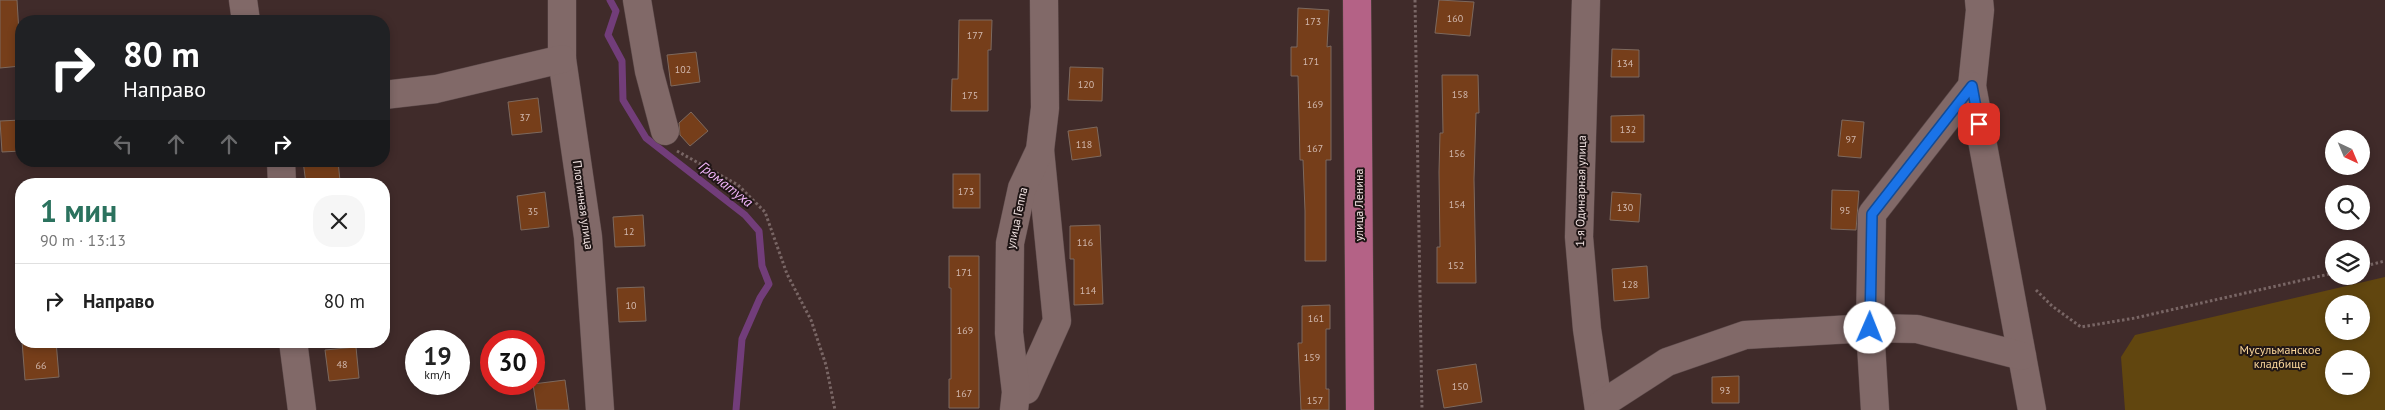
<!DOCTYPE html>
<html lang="ru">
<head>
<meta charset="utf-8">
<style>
  body { margin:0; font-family:"PT Sans",sans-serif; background:#f6f6f6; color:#222; height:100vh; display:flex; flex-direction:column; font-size:19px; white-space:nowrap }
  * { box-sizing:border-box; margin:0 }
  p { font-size:16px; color:#767676 }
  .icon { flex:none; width:28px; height:28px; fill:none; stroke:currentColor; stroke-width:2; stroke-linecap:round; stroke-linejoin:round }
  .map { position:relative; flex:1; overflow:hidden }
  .drawer { position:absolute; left:15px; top:178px; width:375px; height:170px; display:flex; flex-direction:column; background:#fff; border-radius:20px; box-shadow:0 2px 8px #0003 }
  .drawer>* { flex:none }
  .hud { position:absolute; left:15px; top:15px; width:375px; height:152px; border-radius:20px; box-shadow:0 2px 8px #0003; background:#202124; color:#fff; overflow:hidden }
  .needle { width:32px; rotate:136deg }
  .fabs { position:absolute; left:2325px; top:130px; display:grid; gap:10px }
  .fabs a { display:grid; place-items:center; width:45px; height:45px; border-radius:50%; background:#fff; box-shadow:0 2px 8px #0003; font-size:25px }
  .speed { position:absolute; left:405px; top:330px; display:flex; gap:10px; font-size:25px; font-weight:700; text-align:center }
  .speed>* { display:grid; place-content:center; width:65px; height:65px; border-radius:50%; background:#fff; box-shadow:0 2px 8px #0003; line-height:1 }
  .speed small { font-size:12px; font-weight:400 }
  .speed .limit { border:8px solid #d22; background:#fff; color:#111 }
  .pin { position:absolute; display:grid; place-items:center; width:42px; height:42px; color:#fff; margin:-21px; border-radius:10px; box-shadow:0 2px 8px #0006 }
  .me { position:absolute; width:55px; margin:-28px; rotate:1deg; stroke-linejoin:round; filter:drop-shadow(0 0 4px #0008) }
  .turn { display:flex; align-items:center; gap:18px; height:105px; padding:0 25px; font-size:22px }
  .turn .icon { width:65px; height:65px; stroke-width:2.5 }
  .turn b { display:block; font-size:35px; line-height:42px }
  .lanes { display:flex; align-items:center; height:48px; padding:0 25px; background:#0003; justify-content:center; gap:25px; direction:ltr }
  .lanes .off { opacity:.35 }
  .round { display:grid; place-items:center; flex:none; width:52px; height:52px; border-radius:20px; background:#f6f6f6 }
  .overview { display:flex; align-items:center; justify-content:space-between; height:85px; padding:0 25px }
  h1 { font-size:30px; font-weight:700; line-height:38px; color:#2b725e }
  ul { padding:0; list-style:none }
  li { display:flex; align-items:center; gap:15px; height:75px; padding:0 25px; border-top:1px solid #e0e0e0 }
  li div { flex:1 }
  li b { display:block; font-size:19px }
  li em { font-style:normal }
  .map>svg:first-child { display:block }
  .green { fill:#61460f; fill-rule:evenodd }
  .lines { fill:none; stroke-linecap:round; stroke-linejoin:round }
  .stream { stroke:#723d7a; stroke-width:7 }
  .building { fill:#763e1a; stroke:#7d695e }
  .minor-casing { stroke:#5b4949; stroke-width:29 }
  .major-casing { stroke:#5b4949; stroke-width:29 }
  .path { stroke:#796665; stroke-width:3; stroke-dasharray:2.5 2.5; stroke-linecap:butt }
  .minor { stroke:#816968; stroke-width:28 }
  .major { stroke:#b46286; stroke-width:28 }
  .route-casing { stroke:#114b97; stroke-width:12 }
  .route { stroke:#1a73e8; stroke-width:9 }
  .labels { text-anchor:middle; stroke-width:4; stroke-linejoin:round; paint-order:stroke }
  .number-label { font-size:10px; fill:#d2b9af }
  .street-label { font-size:12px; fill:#f0e2e1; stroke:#201616 }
  .park-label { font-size:12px; fill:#fbd79b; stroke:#201616 }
  .water-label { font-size:14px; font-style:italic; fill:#f3b6fc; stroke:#201616 }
</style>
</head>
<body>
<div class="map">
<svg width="2385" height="410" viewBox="0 0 2385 410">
  <rect width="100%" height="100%" fill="#402b2a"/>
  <!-- green -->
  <path class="green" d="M2385,277v133h-260l-4,-53 14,-22zM2334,304h27v27h-27zM2334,359h27v27h-27z"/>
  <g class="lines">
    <!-- stream -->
    <path class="stream" d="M610,0l6,11 -8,24 14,26 1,39 23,38 99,77 14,16 3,35 7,18 -9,14 -18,41 -6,71"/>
  </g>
  <!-- building -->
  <g class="building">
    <path d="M0,0h17l4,66 -21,2z"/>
    <path d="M1439,0l35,2 -4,34 -35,-3z"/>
    <path d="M1298,8l31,2 -2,37 4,-1v114h-5v101h-21v-50l-2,-51h-3l-2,-84h-7v-29h6z"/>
    <path d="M959,20h33l-1,30h-3v61h-37l1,-32h6z"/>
    <path d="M1612,49l27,1v27h-28z"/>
    <path d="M696,52l4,30 -29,4 -4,-31z"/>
    <path d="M1070,67l33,1 -1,33 -34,-1z"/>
    <path d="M1442,75h36l1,38h-3l-2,66 2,104h-39v-36h3l-1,-75 1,-39h3z"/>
    <path d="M538,98l4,34 -30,3 -4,-33z"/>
    <path d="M691,112l17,19 -18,15 -10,-11 -1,-12z"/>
    <path d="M1644,115v27h-33v-26z"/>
    <path d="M21,120v31l-19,1 -2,-31z"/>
    <path d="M1842,120l22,2 -3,36 -23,-2z"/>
    <path d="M1097,127l4,29 -29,4 -4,-29z"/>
    <path d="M303,161h35l2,20 -34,3z"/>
    <rect x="953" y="174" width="27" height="34"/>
    <path d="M1832,190l27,1 -3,39 -25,-1z"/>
    <path d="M545,192l4,35 -28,3 -4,-34z"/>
    <path d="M1612,192l29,2 -2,28 -29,-2z"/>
    <path d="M643,215l2,31 -30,1 -2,-30z"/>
    <path d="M1100,225l3,79 -29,1v-46h-4v-33z"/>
    <path d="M949,256h30v152h-30v-29h2v-91h-2z"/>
    <path d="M1647,266l2,32 -35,3 -2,-32z"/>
    <path d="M644,287l2,34 -27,1 -2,-34z"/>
    <path d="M1330,305v24h-4v60h3v21h-28l-3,-67h4v-37z"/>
    <path d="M22,341h34l3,36 -34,3z"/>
    <path d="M356,347l3,31 -30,3 -4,-31z"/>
    <path d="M1476,364l6,38 -38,6 -7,-38z"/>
    <path d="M1739,376v27h-27v-26z"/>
    <path d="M565,380l4,30h-32l-4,-26z"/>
  </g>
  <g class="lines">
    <!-- minor casing -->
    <g class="minor-casing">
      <g id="minor">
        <path d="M243,0l3,21"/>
        <path d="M562,0v59l26,178 12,173"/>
        <path d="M637,0l12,71 16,60"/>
        <path d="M1586,0l-7,237 8,92 12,81"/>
        <path d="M1979,0l1,10 -8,76 60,324"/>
        <path d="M384,95l52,-6 126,-30"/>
        <path d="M281,161l1,23"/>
        <path d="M293,341l9,69"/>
        <path d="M1026,390l31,-69 -17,-171"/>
        <path d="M1599,406l68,-44 78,-27 125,-7 47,1 105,27"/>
        <path d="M1014,410l2,-18 -7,-59 1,-90 12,-55 18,-38 5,-42 -1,-108"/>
        <path d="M1875,410l-5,-82 2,-114 100,-128"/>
      </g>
    </g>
    <!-- major casing -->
    <g class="major-casing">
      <path id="major" d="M1357,0l3,410"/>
    </g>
    <!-- path -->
    <g class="path">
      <path d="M1415,0l7,410"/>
      <path d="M677,151l61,34 27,27 22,62 24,46 15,45 9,45"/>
      <path d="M2361,267l24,-6"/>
      <path d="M2036,290l16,16 29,21 54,-9 199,-45"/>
    </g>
    <!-- minor -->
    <use href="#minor" class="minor"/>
    <!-- major -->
    <use href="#major" class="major"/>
  </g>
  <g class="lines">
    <!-- route casing -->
    <g class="route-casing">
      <path id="route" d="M1870,328l2,-114 100,-128 7,38"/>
    </g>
    <!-- route -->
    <use href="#route" class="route"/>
  </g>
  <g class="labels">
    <!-- number labels -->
    <g class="number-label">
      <text x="1455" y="22">160</text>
      <text x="1313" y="25">173</text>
      <text x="975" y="39">177</text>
      <text x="1311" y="65">171</text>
      <text x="1625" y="67">134</text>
      <text x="683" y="73">102</text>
      <text x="1086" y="88">120</text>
      <text x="1460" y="98">158</text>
      <text x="970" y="99">175</text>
      <text x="1315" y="108">169</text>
      <text x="525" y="121">37</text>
      <text x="1628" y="133">132</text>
      <text x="1851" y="143">97</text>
      <text x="1084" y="148">118</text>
      <text x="1315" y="152">167</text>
      <text x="1457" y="157">156</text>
      <text x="966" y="195">173</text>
      <text x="1457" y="208">154</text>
      <text x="1625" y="211">130</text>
      <text x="1845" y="214">95</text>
      <text x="533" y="215">35</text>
      <text x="629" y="235">12</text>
      <text x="1085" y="246">116</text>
      <text x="1456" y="269">152</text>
      <text x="964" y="276">171</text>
      <text x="1630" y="288">128</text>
      <text x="1088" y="294">114</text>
      <text x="631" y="309">10</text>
      <text x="1316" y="322">161</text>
      <text x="965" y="334">169</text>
      <text x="1312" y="361">159</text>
      <text x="342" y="368">48</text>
      <text x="41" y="369">66</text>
      <text x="1460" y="390">150</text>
      <text x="1725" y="394">93</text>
      <text x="964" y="397">167</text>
      <text x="1315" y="404">157</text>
    </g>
    <!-- street labels -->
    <g class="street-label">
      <text transform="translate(1581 191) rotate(-89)" y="4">1-я Одинарная улица</text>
      <text transform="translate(583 205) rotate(82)" y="4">Плотинная улица</text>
      <text transform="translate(1359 205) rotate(-90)" y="4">улица Ленина</text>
      <text transform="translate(1017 218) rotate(-78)" y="4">улица Геппа</text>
    </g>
    <!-- park labels -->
    <g class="park-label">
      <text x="2280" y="354">Мусульманское<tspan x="2280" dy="14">кладбище</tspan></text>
    </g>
    <!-- water labels -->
    <g class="water-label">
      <text transform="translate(726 184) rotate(38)" y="5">Громатуха</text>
    </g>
  </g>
</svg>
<div class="fabs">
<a><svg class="needle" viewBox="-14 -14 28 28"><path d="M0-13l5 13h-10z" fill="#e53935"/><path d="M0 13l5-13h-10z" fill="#767676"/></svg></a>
<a><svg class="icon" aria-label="search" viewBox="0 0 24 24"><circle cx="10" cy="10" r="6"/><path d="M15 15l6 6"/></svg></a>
<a><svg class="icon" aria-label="layers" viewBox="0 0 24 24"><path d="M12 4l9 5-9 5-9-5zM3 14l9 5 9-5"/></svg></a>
<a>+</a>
<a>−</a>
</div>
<div class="speed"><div>19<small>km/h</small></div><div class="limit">30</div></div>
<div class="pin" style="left:1979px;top:124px;background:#d93025"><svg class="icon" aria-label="arrive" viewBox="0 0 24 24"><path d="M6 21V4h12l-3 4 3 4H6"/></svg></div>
<svg class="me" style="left:1870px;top:328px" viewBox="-20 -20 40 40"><circle r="19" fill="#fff"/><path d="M0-13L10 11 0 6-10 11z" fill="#1a73e8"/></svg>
<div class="hud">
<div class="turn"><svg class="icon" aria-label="right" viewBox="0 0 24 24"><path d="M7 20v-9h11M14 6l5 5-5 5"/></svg><div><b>80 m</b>Направо</div></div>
<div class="lanes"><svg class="icon off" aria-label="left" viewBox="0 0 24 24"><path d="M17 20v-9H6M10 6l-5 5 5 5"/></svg><svg class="icon off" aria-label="ahead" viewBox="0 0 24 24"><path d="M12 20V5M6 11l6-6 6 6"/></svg><svg class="icon off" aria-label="ahead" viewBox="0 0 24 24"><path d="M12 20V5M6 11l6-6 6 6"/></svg><svg class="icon" aria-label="right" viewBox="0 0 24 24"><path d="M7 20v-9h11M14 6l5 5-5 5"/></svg></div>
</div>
<section class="drawer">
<div class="overview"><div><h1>1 мин</h1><p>90 m · 13:13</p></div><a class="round"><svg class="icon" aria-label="close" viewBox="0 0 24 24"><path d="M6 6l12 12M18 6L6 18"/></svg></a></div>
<ul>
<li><svg class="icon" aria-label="right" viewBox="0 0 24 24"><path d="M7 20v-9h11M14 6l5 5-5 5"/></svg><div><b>Направо</b></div><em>80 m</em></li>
</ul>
</section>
</div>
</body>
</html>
